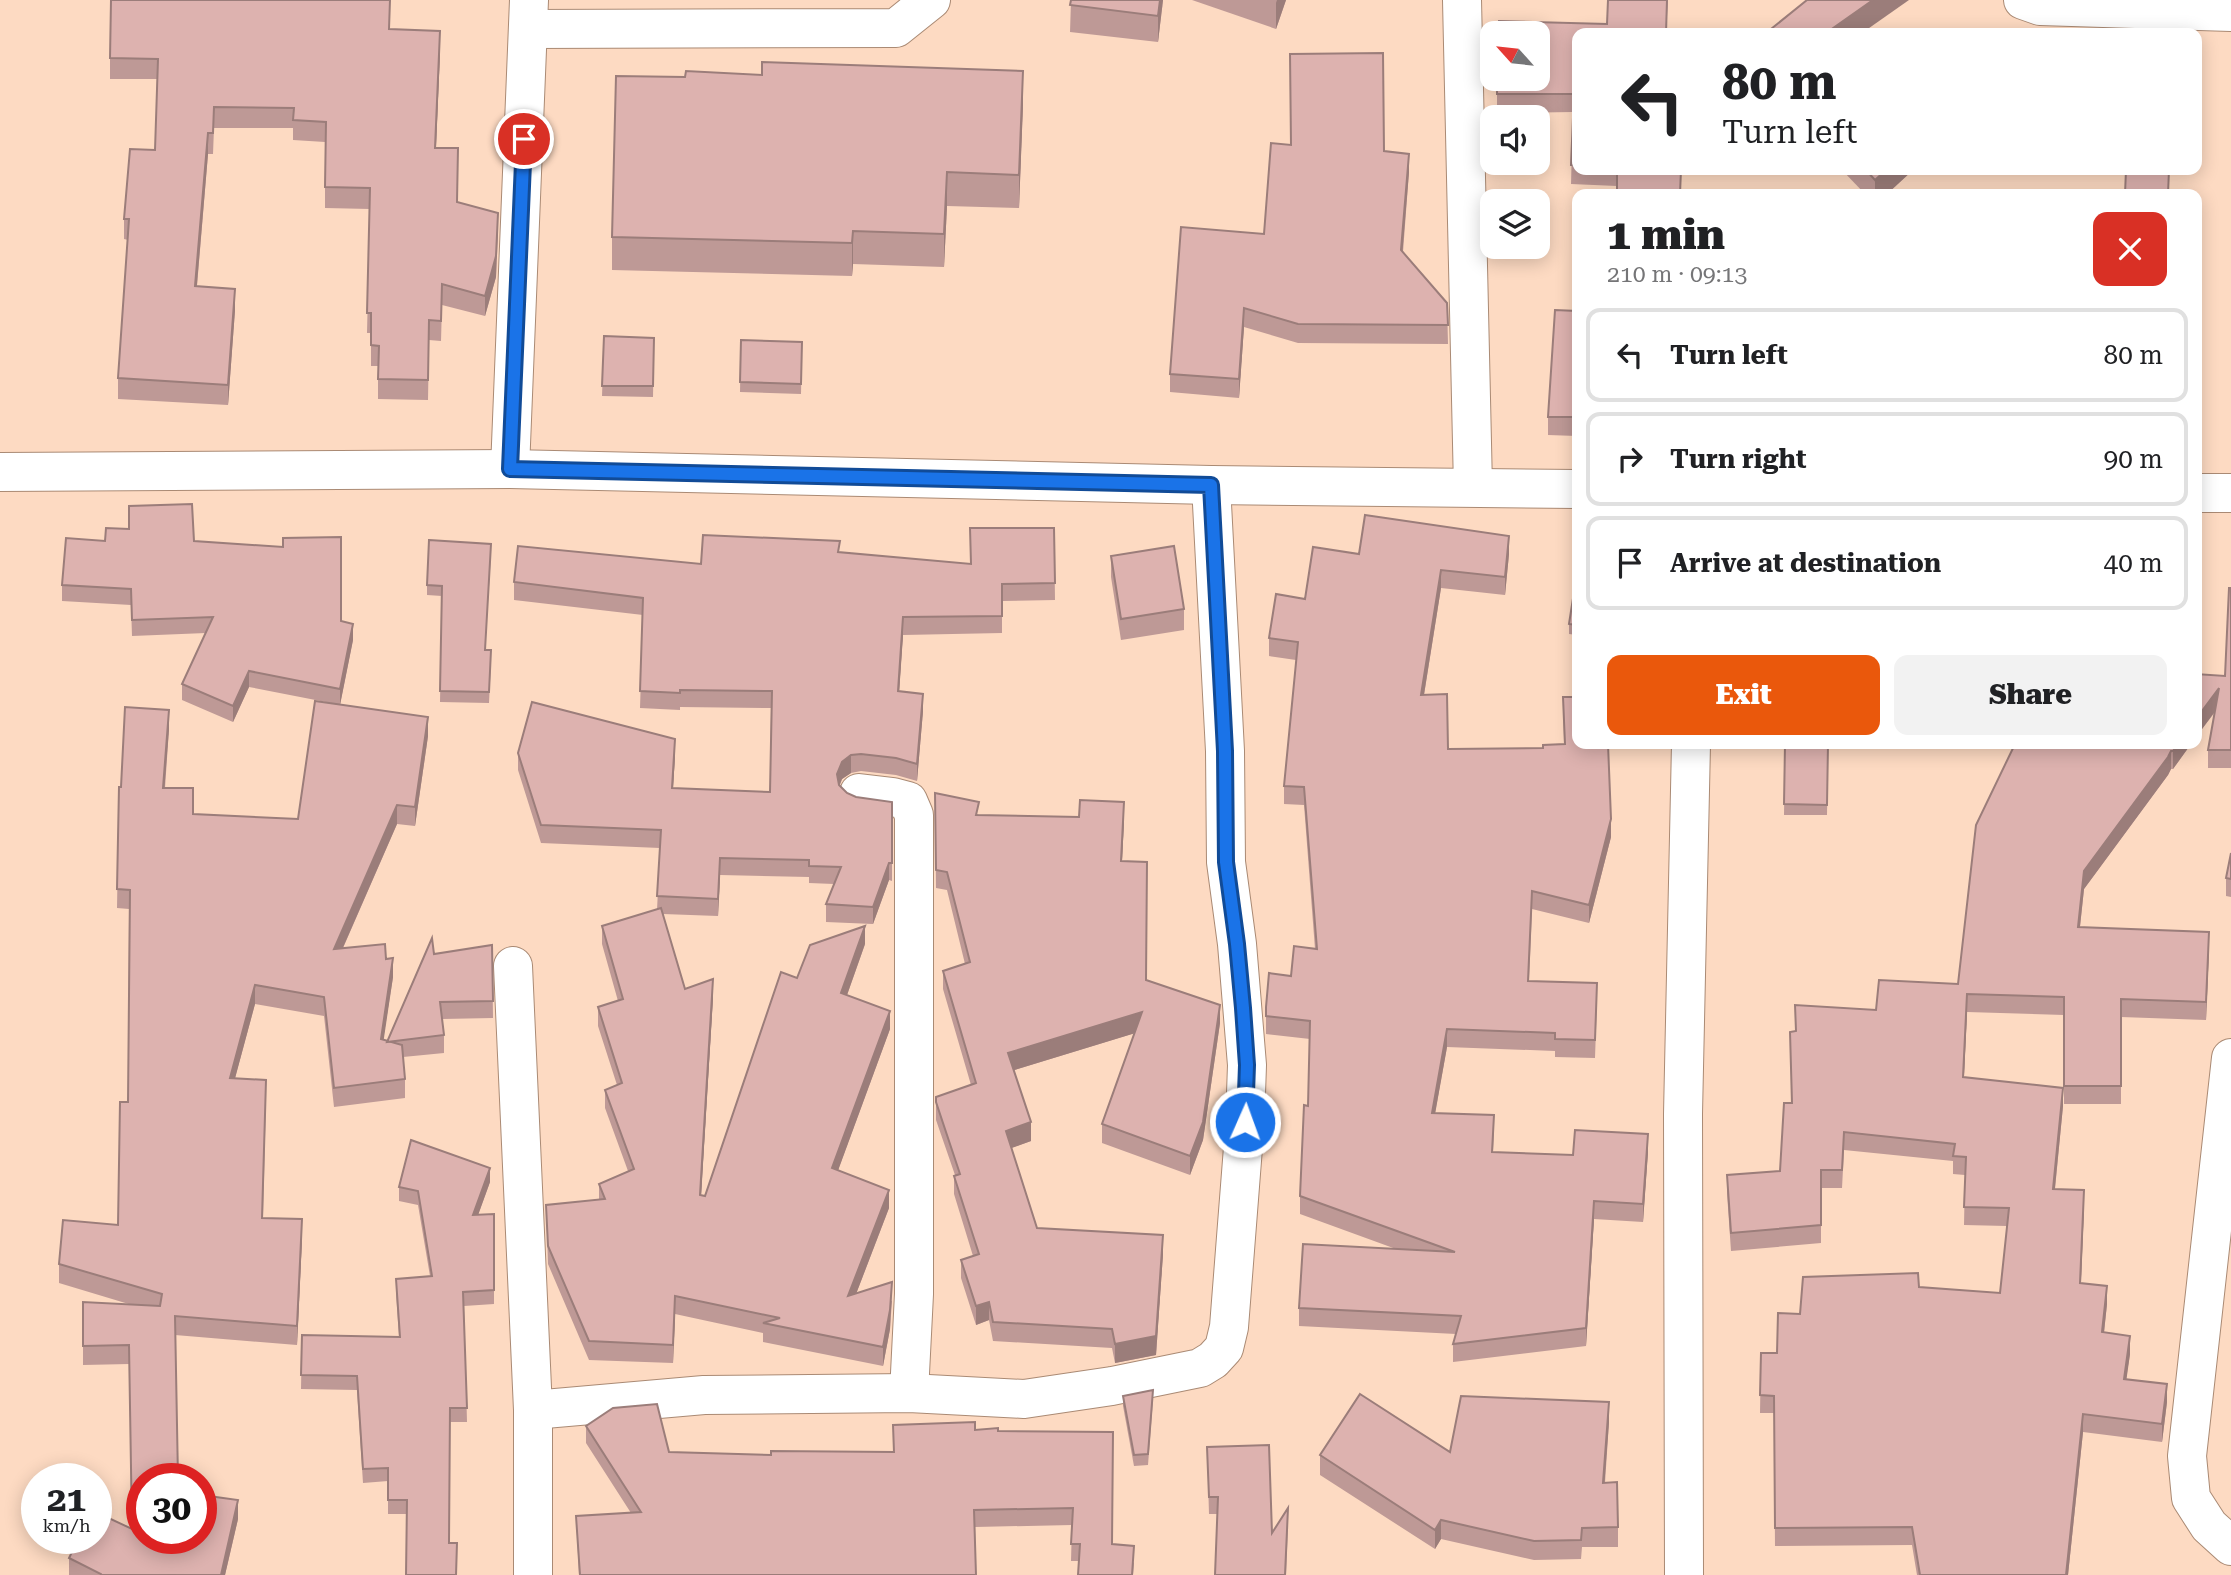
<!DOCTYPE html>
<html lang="en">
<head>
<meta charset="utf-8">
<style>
  body { margin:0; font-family:"Roboto Serif",serif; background:#f2f2f2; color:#202124; height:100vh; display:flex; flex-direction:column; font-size:26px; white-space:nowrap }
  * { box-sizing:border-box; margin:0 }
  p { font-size:23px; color:#757577 }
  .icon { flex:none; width:38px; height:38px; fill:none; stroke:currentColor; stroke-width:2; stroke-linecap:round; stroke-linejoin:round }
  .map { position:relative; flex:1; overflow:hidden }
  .panel { position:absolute; left:1572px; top:189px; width:630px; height:560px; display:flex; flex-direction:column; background:#fff; border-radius:14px; box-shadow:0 4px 18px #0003 }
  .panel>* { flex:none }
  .top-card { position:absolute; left:1572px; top:28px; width:630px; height:147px; border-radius:14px; box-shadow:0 4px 18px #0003; background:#fff; color:#202124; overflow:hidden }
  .needle { width:46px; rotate:297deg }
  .controls { position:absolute; left:1480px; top:21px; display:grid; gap:14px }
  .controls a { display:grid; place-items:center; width:70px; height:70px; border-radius:14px; background:#fff; box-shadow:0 4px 18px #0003; font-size:35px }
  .speed { position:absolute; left:21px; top:1463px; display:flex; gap:14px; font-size:35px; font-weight:700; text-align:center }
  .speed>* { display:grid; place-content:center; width:91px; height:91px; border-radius:50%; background:#fff; box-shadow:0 4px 18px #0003; line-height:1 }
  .speed small { font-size:18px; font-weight:400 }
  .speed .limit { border:10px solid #d22; background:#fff; color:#111 }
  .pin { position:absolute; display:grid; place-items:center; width:60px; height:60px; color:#fff; margin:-30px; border:4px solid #fff; border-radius:50%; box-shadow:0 2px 7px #0007 }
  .me { position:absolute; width:77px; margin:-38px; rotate:2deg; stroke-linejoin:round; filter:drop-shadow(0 0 5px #0008) }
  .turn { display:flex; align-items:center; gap:24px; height:147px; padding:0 35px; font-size:32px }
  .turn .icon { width:91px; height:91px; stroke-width:2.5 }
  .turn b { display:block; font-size:49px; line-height:60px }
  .round { display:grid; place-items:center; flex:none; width:74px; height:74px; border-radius:14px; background:#f2f2f2 }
  .overview { display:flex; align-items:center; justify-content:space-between; height:119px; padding:0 35px }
  h1 { font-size:42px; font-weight:800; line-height:52px }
  .cta { display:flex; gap:14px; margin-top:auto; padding:14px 35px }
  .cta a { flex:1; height:80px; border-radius:14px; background:#ea580c; color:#fff; font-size:28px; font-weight:800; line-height:80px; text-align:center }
  .cta a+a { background:#f2f2f2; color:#202124 }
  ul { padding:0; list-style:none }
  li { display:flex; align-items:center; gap:21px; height:94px; margin:0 14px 10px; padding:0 21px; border:4px solid #e0e0e0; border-radius:14px }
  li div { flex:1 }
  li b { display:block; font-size:26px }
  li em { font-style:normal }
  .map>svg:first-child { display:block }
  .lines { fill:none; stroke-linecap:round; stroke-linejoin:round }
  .street-casing { stroke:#aa8a74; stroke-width:40 }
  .street { stroke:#fff; stroke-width:38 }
  .wall { fill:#be9996 }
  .shaded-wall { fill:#9b7d7a }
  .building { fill:#ddb2af; stroke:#9b7d7a; stroke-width:2 }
  .route-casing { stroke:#114b97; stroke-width:18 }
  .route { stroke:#1a73e8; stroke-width:12 }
</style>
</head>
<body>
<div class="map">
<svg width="2231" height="1575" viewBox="0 0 2231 1575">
  <rect width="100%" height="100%" fill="#fddac2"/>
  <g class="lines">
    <!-- street casing -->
    <g class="street-casing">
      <g id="street">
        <path d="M1462,0l11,487"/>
        <path d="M2023,0l17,6 191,6"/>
        <path d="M529,29l367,-1 35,-28"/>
        <path d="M510,469l19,-469"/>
        <path d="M0,472l510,-3 701,16 366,4"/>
        <path d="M2196,493h35"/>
        <path d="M859,793l34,4 15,4 6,14v479l-5,99"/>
        <path d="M513,966l20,444v165"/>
        <path d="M2231,1058l-44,398 4,42 18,28 22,20"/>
        <path d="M533,1410l171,-15 205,-2 115,6 88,-13 88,-18 13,-8 11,-12 5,-21 16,-205 2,-57 -10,-121 -11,-82 -1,-111 -14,-266"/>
        <path d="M1684,1575l-1,-461 8,-370"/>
      </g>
    </g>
    <!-- street -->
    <use href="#street" class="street"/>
  </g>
  <!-- wall -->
  <g class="wall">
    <path d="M390,0l-1,29 51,23 -4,96 21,54 41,32 -2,43 -11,39 -43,-11 -1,36 -12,-1 -1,60 -50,-1v-33h-7v-33h-4l3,-124 -45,-1v-66l-32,-2v-12h-79l-1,26h-5l-11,132 38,24 -7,95 -110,-6v-21l10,-138 -4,-1v-20l31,-69 2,-71h-47v-21z"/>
    <path d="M1071,0h92l-5,42 -88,-10z"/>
    <path d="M1192,0h94l-10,29z"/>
    <path d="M1608,0h60l-2,33h-89v137h104l-1,24h-63v-8l-46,-2 2,-72 -76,1v-34h41v-46h-40l1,-12 108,3z"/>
    <path d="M1023,104l-4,104 -72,-2 -3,61 -91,-3 -1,12 -240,-6v-33z"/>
    <path d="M1384,151l25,21 -6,80 44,51 1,41 -150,-1 -54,-16 -5,71 -69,-6v-18l94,-140z"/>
    <path d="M1842,170h71l-26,24h-22z"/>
    <path d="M1577,311v125l-29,-1v-18z"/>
    <path d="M604,336l50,2 -1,59 -51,-1z"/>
    <path d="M741,340l61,2 -1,52 -61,-2z"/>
    <path d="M1054,528l1,72 -53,1v32l-99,2 -4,56 24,20 -6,70 -21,-6 -35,-4 -10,2 -9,6 -2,6 7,8 9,4 36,5v79l-3,-1 -16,44 -47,-2v-18l8,-20 -25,-1v-6l-89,-2 -2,41 -55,-2 22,75 28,9 -12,197 4,1 92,-218 68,-34 -18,51 43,34 -52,141 51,38 -33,86 36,7 -2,28 -7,37 -120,-24v-9l-88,-19 -2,49 -84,-3 -41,-96 -2,-59 53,-5v-16l29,-13 -23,-63v-18l12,-5 -19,-59v-19l20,-6 -16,-57v-18l55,-16 3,-62 -119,-5 -23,-73v-17l157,3 -2,32 97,4 1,-84 -91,-1v3l-40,-2 3,-93 -129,-15v-18l326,-30 131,12z"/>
    <path d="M105,541h89l147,80 12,19 -13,65 88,31 -13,90 -18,-2 -54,124 43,11 7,18 -10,63 5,1 46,-87 58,-9 1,73 -51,1 2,16v18l-41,4 2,22v19l-71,9 -10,-91 -69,-12 -20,74 31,20 -3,120 39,20 -5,107 -122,-10 -33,144 96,40 -13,56h-156v-17l63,-29 -3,-165 -46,1v-19l49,-41 -73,-22v-19l59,-39 10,-123 1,-193 -12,-1 2,-121h2l48,-58 -4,59 28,26 105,5 38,-115 -87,-17 -16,35 -51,-22v-16l24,-51 -74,3 -1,-31 -69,-4v-16z"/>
    <path d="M1359,554h150l-4,41 -64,-7 -17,107 24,54 95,-1 21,-4 -1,-47 48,140 -22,86 -57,-14 -3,72 68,20 -2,57 -40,-1v-6l-108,-4 -12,66 59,20 -1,19 80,3 75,-3 -5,70 -49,-3 -8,127 -133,16v-18l3,-10 -157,-8v-18l97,-59 -96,-35v-18l8,-90 2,-67 -44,-5v-27l49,-58 -11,-144 -20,-1v-18l12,-126 -27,-4v-18l36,-39z"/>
    <path d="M491,555l-6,95 6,11 -2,42 -49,-1 2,-106 -15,-1v-10z"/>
    <path d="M1111,556l73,53v21l-63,10 -10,-63z"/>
    <path d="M1577,573v62l-8,-1v-10z"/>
    <path d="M2231,588v180h-23v-18l7,-38 -19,25v-63l29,2z"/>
    <path d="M1785,744h43l-1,71h-43z"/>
    <path d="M2015,744h176l-18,25h-2l-3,6 -84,114 -4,38 129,22 -3,71 -85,-3v87h-57v-89l-97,-3 -3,65 99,29 -8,83 29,19 -3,75 26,21 -3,29 26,21 -4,25 41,23 -5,40 -79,-10 -15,143h-151l-5,-30 -137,1 -1,-133h-14l1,-60h16l23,-39 119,-27 81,6 7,-67 -43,-1 1,-50 -12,-1v-13l-109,-11 -2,38h-21v55l-90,8 -4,-58v-18l53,-4 11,-68 4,-72 81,-21 82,-26z"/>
    <path d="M935,793l44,22 145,6 -2,40 24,119 74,43 -17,117 -13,35 -88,-32v-19l33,-91 -121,37 17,71 -20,7 26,80 126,26 -7,101 -41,8 -3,-15 -119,-7 -4,-21 -13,5 -15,-47v-18l12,-4 -19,-62v-18l1,-1 -19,-55v-23l35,-12 -28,-96v-18l22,-7 -18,-74 -11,-2z"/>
    <path d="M2231,853v44l-5,-1v-18z"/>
    <path d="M490,1182l-12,33 16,-1v90l-30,2 3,116h-17l-1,121 8,32 -50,-61h-19v-33l-25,2 -6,-93 -56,-1 1,-54 97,2 -3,-44v-14l34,-3 -12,-71 -19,-4v-14z"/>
    <path d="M1123,1396l30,4 -5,65 -14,1 -11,-60z"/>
    <path d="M1609,1422l-4,61 13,44v20h-36l-1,12 -47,1 -93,-21 -6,10 -115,-74v-20l130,-3z"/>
    <path d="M586,1426l83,26 102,3 122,-3 82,-22 23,1 114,113 22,19 -1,12h-55l1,-14h-8l1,-36 -97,2 1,48h-397l-3,-59 55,-3 -45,-70z"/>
    <path d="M1207,1447l65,86 16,-8 -2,50h-71l2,-61h-8z"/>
  </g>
  <!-- shaded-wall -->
  <g class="shaded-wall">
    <path d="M1160,0h3l-5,42v-26z"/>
    <path d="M1277,0h9l-10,29v-26z"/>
    <path d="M1873,0h36l-47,33h-36z"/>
    <path d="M440,31v21l-5,116v-20z"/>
    <path d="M1023,71v33l-4,104v-33z"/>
    <path d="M208,133v21l-13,153v-21z"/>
    <path d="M1409,154v18l-8,97v-19z"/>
    <path d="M1886,170h27l-26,24h-12v-14z"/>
    <path d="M947,172v34l-3,61v-33z"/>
    <path d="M498,213l-2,64 -11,39v-20z"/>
    <path d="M853,231v33l-1,12v-33z"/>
    <path d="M235,289v21l-7,95v-20z"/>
    <path d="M1244,308v19l-5,71v-19z"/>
    <path d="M1509,536v18l-4,41v-18z"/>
    <path d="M1441,570v18l-20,125v-18z"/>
    <path d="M903,617v18l-5,74v-18z"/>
    <path d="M353,624v16l-13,65v-16z"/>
    <path d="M249,671v16l-16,35v-16z"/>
    <path d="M2219,688v18l-23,31v-18z"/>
    <path d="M923,694v17l-6,70v-17z"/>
    <path d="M169,710v19l-6,77v-18z"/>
    <path d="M428,717v19l-13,90v-19z"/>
    <path d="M675,739v17l-3,49v-17z"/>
    <path d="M2178,744h13l-18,25v-18z"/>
    <path d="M2171,751v18l-3,6 -84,114 -6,55v-17l6,-56z"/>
    <path d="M851,755v18l-9,6 -5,12v-17l5,-12z"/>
    <path d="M1124,802v19l-3,59v-19z"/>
    <path d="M397,805v19l-63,144v-19z"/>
    <path d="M1611,819v18l-22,86v-18z"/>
    <path d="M720,858v17l-2,41v-17z"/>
    <path d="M889,863v17l-16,44v-17z"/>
    <path d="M865,926v18l-24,68v-19z"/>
    <path d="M2209,932v17l-3,71v-18z"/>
    <path d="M393,958v19l-12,81v-19z"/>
    <path d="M713,979v19l-13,216v-19z"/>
    <path d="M255,985v19l-25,93v-19z"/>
    <path d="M1967,994v18l-4,83v-18z"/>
    <path d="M1220,1005v18l-17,117 -13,35v-19z"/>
    <path d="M890,1011v18l-58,158v-19z"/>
    <path d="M1142,1012v19l-134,41v-19z"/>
    <path d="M1447,1029v18l-15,84v-18z"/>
    <path d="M2063,1088v18l-10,101v-18z"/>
    <path d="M1031,1122v19l-25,9v-19z"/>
    <path d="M1648,1134v18l-5,70v-18z"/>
    <path d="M490,1168v14l-17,47v-14z"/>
    <path d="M889,1190v18l-41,107v-19z"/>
    <path d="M2084,1190v18l-4,93v-18z"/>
    <path d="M1594,1201v18l-8,127v-18z"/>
    <path d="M302,1219v19l-5,107v-19z"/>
    <path d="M1163,1235v19l-7,101 -41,8v-19z"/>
    <path d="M892,1282l-2,47 -7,37v-19z"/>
    <path d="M2107,1286v18l-5,46v-18z"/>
    <path d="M675,1296v18l-2,49v-18z"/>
    <path d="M989,1302v18l-13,5v-19z"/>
    <path d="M2130,1336v18l-6,43v-18z"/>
    <path d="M2167,1384v18l-5,40v-18z"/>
    <path d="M1609,1402v20l-6,80v-19z"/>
    <path d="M2083,1414v18l-15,143h-2z"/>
    <path d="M238,1500v19l-13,56h-4z"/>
    <path d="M1441,1520v19l-6,10v-19z"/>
  </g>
  <!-- building -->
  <g class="building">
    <path d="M111,0h279l-1,29 51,2 -5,117h23l-1,54 41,11 -2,43 -11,40 -43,-12 -1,37 -12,-1 -1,60 -50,-1 1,-33 -8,-1v-32h-4l3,-125 -45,-1 1,-65 -33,-2 1,-12 -80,-1 -1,26h-5l-13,153 40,3 -7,96 -110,-7 11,-159h-5l6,-70 25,1 3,-91 -48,-1z"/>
    <path d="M1071,0h89l-2,16 -88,-11z"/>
    <path d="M1608,0h59l-1,33h-89v132h-6l3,-71h-77v-15h41v-46h-40l1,-12 108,3z"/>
    <path d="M1807,0h66l-47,33h-60z"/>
    <path d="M1383,53l1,98 25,3 -8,96 46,53 1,22 -150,-1 -54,-16 -5,71 -69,-5 11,-147 83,7 7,-91 20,2 -1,-91z"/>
    <path d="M762,62l261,9 -4,104 -72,-3 -3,62 -91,-3 -1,12 -240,-6 4,-161 69,1 1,-6 76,4z"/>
    <path d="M1617,170h64l-1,24h-63z"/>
    <path d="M1866,170h20l-11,10z"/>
    <path d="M2126,170h43l-1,24h-43z"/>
    <path d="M1555,310l22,1v106h-29z"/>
    <path d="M604,336l50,2 -1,48h-51z"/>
    <path d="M741,340l61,2 -1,42 -61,-2z"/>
    <path d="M192,504l2,37 89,6v-9l58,-1v84l12,3 -13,65 -91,-18 -16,35 -51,-22 31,-67 -81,3 -1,-31 -69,-4 4,-47 39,3 1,-13 23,1v-23z"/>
    <path d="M1365,515l144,21 -4,41 -64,-7 -20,125 26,-1 1,55 95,-1v-3l22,-1 -2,-47h14v47h31l3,75 -22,86 -57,-14 -4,90 69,2 -2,57 -40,-1v-6l-108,-4 -15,84 62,2 -2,37 81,3 2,-25 73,4 -5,70 -49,-3 -8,127 -133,16 8,-28 -162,-8 4,-64 152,8 -155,-56 4,-91 4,1 2,-85 -44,-5v-9l3,-34 22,3 3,-30 23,3 -13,-162 -20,-1 14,-144 -29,-4 7,-44 29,5 8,-52 46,7z"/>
    <path d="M970,528h84l1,55 -53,1v32l-99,1 -5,74 25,3 -6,70 -21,-6 -35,-4 -10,1 -9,7 -5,12 2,11 8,8 9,4 36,5v61h-3l-16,44 -47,-3 15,-37 -32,-1v-6l-89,-2 -2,41 -61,-3 4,-66 -120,-5 -23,-72 14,-51 143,37 -3,49 98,4 2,-101 -92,-1v3l-40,-2 3,-93 -129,-16 4,-36 183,18 2,-29 137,6 -2,11 133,12z"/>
    <path d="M429,540l62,4 -6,106h6l-2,42 -49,-1 2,-105 -15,-1z"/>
    <path d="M1174,546l10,63 -63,10 -10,-63z"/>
    <path d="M1577,573v52l-8,-1z"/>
    <path d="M2229,588h2v162h-23l11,-62 -23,31v-45l29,2z"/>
    <path d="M315,701l113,16 -13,90 -18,-2 -63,144 51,-5 1,15 7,-1 -12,81 21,6 3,34 -71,9 -10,-91 -69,-12 -25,93 36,2 -4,138 40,1 -5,107 -122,-10 3,163h-36v59h59v-43l37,5 -17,75h-120v-1l-32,-16 10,-20h17v-26l36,17 -3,-184 -46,1v-44l77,4 2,-12 -103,-30 4,-44 55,5 2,-123h8l2,-212 -13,-1 2,-102h2l4,-80 44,3 -6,78h30v26l105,5z"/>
    <path d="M1785,744h43l-1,61 -43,-1z"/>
    <path d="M2015,744h163l-5,7h-2l-3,6 -84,114 -6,56 131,5 -3,70 -85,-3v87h-57v-89l-97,-3 -4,83 100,11 -10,101 31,1 -4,93 27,3 -5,46 28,4 -6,43 43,5 -5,40 -79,-10 -17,161h-146l-8,-48 -137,1 -1,-132 -14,-1 1,-42h16l1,-40 22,1 3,-37 115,-4 1,14 81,6 9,-85 -45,-1 2,-50 -13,-1 2,-12 -111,-12 -2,38h-21v55l-90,8 -4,-58 53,-4 4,-68h8l-2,-71 6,-1 -1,-26 81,5 3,-30 79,4 18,-159z"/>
    <path d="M935,793l44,9 -3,13 103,2 1,-17 44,2 -3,59 26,1 -1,118 74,25 -17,117 -13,34 -88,-32 40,-112 -134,41 23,69 -25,9 31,97 126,7 -7,101 -41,8 -3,-15 -119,-7 -4,-20 -13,4 -15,-46 18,-6 -25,-78 6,-2 -24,-72v-5l40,-14 -33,-112 27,-9 -23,-90 -11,-2z"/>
    <path d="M2231,853v26l-5,-1z"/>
    <path d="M661,908l24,81 28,-10 -13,216 5,1 76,-224 16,6 13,-33 55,-19 -24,67 49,18 -58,157 57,22 -41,106 44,-14 -2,28 -7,37 -120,-24 17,-5 -105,-22 -2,49 -84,-4 -41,-95 -2,-41 59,-6 -6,-15 35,-15 -29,-79 17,-7 -24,-76 25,-8 -21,-73z"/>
    <path d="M432,938l2,16 58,-9 1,56 -53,1 4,33 -57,7z"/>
    <path d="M411,1140l79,28 -17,47 21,-1v76l-31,2 4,116h-17l-1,135h8l-1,32h-50l1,-75h-19v-32l-25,1 -6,-93 -56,-1 1,-40 98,2 -4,-58 36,-3 -14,-85 -19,-4z"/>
    <path d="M1153,1390l-5,64 -14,1 -11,-59z"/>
    <path d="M1360,1394l90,58 11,-56 148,6 -6,81 14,-1 1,45 -36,1 -1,12 -47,1 -93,-21 -6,10 -115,-75z"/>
    <path d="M657,1404l12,48 102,3v-4l123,1 -1,-27 82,-3v8l23,-2v3l115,1 -1,112 22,2 -2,29h-54l2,-31h-9l2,-36 -99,2 2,65h-396l-4,-59 65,-4 -55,-86 27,-18z"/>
    <path d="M1269,1445l3,88 16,-25 -3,67h-70l3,-78h-9l-2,-50z"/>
  </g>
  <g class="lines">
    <!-- route casing -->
    <g class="route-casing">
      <path id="route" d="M524,139l-14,330 701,16 14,266 1,111 11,82 6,64 4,57 -2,57"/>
    </g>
    <!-- route -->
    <use href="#route" class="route"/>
  </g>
</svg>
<div class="controls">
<a><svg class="needle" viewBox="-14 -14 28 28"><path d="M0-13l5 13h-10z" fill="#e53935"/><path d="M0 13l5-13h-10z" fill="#757577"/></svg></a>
<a><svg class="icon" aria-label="sound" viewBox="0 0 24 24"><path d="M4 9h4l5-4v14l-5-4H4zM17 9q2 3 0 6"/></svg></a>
<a><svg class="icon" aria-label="layers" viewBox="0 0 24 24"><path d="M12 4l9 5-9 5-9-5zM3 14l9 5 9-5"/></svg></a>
</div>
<div class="speed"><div>21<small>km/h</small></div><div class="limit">30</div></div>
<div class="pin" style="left:524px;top:139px;background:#d93025"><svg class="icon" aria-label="arrive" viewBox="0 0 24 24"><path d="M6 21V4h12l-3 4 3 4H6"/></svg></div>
<svg class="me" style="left:1245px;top:1122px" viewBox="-20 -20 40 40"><circle r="17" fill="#1a73e8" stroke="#fff" stroke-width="3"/><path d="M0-11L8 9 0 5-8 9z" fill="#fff"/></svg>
<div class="top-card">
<div class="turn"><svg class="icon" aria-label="left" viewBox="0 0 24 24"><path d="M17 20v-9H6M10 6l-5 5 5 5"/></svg><div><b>80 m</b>Turn left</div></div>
</div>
<section class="panel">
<div class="overview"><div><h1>1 min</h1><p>210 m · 09:13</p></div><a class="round" style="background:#d93025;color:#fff"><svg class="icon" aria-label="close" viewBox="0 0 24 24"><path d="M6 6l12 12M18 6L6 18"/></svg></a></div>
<ul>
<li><svg class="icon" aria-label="left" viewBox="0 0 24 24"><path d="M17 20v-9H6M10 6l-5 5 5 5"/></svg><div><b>Turn left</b></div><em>80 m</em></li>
<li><svg class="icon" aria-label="right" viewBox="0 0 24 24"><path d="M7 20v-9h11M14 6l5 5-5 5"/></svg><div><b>Turn right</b></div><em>90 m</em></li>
<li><svg class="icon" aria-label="arrive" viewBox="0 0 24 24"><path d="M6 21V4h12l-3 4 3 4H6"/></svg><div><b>Arrive at destination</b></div><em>40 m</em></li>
</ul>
<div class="cta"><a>Exit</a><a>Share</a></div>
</section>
</div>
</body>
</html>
